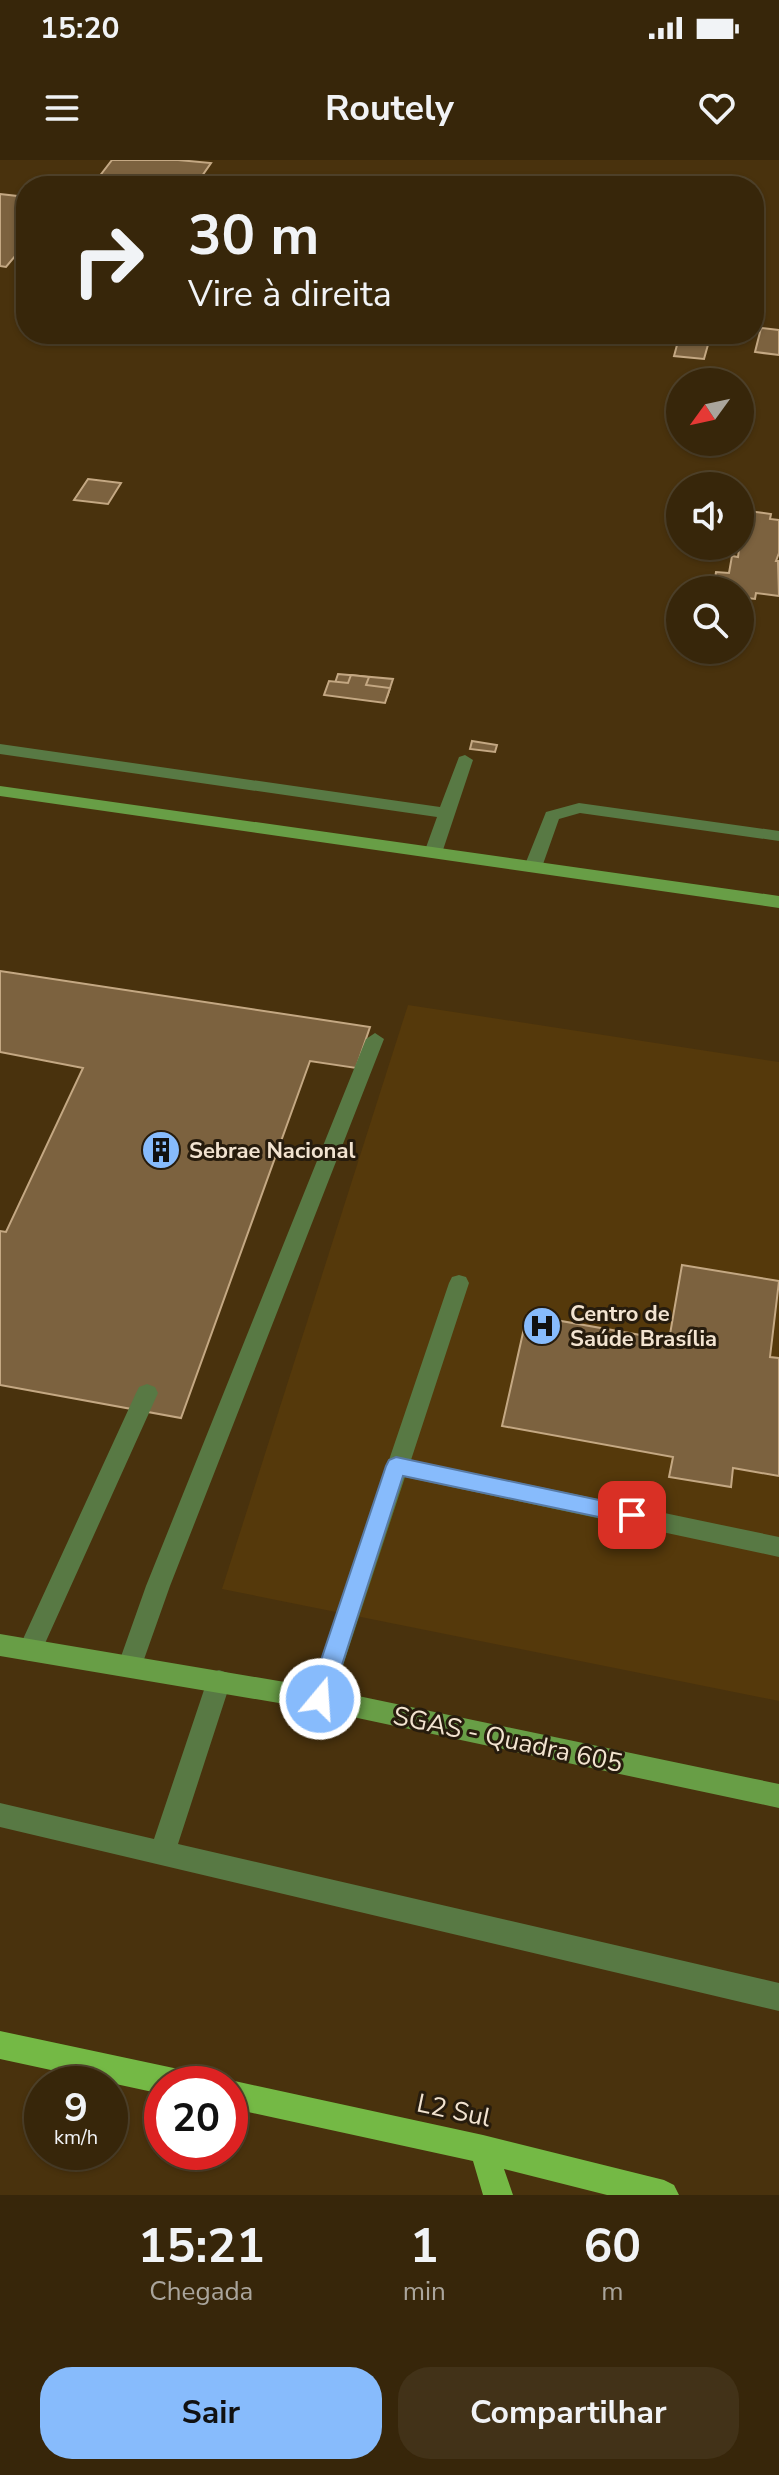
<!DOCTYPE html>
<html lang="pt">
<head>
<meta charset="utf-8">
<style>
  body { margin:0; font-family:"Nunito Sans",sans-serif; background:#423218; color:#f1f3f6; height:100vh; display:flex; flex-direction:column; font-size:30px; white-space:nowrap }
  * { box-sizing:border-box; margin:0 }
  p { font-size:26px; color:#aaa59c }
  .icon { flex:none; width:44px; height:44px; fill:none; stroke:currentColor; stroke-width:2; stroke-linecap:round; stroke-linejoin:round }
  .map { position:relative; height:2035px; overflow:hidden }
  .sheet { display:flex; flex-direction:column; background:#37260a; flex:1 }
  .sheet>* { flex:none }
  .banner { position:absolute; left:16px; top:16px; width:748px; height:168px; border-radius:32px; box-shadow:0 2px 6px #0004,0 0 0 2px #51432b; background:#37260a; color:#f1f3f6; overflow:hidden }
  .needle { width:52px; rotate:237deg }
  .buttons { position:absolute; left:666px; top:208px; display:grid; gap:16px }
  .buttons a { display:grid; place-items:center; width:88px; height:88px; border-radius:50%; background:#37260a; box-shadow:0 2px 6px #0004,0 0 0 2px #51432b; font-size:40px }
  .speed { position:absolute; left:24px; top:1906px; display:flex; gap:16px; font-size:40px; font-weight:700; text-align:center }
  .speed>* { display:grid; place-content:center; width:104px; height:104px; border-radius:50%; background:#37260a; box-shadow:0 2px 6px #0004,0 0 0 2px #51432b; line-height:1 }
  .speed small { font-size:20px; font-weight:400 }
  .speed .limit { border:12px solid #d22; background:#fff; color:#111 }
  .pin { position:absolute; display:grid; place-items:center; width:68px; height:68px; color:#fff; margin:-34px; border-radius:16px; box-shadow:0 4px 12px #0006 }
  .me { position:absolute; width:88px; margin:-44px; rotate:18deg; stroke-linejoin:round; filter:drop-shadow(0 0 6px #0008) }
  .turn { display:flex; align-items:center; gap:28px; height:168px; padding:0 40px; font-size:36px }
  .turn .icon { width:104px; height:104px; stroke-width:2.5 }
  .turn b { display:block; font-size:56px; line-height:68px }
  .eta { display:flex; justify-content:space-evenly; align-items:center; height:136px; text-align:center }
  .eta b { font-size:48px; font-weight:700; line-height:56px }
  .action { display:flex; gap:16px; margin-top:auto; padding:16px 40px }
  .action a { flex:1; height:92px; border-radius:32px; background:#87bbfc; color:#111; font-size:32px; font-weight:700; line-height:92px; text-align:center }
  .action a+a { background:#423218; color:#f1f3f6 }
  .status { display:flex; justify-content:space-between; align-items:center; height:56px; padding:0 40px; background:#37260a; direction:ltr }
  .status svg { height:22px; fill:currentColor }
  header { display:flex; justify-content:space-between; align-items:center; height:104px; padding:0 40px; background:#37260a; font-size:36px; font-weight:700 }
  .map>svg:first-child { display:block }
  .built { fill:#55390b }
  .building { fill:#7c623f; stroke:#c4a883; stroke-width:2 }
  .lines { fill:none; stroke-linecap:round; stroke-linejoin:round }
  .lane { fill:#587944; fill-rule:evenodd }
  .secondary { fill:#689e46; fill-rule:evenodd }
  .primary { fill:#74b945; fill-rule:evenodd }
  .route { fill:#87bbfc; stroke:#587aa4; stroke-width:2 }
  .labels { text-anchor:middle; stroke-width:6; stroke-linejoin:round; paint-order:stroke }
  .poi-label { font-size:22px; font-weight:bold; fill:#f2e3d0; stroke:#271c0d; text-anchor:start }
  .near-street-label { font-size:26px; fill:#f2e3d0; stroke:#271c0d }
</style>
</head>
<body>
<div class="status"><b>15:20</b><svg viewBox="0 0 49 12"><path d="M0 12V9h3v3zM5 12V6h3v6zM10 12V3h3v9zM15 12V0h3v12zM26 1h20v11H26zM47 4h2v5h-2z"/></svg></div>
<header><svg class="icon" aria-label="menu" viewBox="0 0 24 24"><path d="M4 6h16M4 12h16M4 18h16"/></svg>Routely<svg class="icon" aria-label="heart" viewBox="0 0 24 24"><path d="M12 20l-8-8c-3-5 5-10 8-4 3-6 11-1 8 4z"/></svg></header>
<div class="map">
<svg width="779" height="2035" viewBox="0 0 779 2035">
  <rect width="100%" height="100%" fill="#49320d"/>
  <!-- built -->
  <path class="built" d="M408,845l371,57v639l-557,-112z"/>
  <!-- building -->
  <g class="building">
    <path d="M112,0h66l33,3 -16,23h-103z"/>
    <path d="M0,34l26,3v46l-20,24 -6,-1z"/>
    <path d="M761,168l18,2v25l-24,-3z"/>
    <path d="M680,174h31l-7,25 -30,-3z"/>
    <path d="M88,319l33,4 -13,21 -34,-4z"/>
    <path d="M740,350l31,4 -1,5 9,1v33l-3,8h2l1,35 -23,-3 -1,6 -15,-2v-7h-27l3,-18 13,1 3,-17 6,1 1,-8 -6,-1 7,-2z"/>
    <path d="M338,514l55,5 -6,18 -55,-5z"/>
    <path d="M351,515l18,2 -3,8 24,3 -5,15 -61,-8 5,-14 19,2z"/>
    <path d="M472,581l25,4 -2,7 -25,-3z"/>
    <path d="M0,811l370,56 -14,41 -46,-7 -129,357 -181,-33v-154l6,1 77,-164 -83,-16z"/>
    <path d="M682,1105l97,16 -9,76 9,1v118l-46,-8 -2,19 -62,-10 4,-20 -171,-31 25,-111 142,25z"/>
  </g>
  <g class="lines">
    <!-- lane -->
    <g class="lane">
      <path d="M0,584l440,63 19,-50 6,-2 8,5 -31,93 -9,5 -9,-5 13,-36 -437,-63z"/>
      <path d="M579,643l200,28v10l-199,-28 -21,6 -17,48 -9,5 -6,-1 -3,-4 22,-55z"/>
      <path d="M375,873l9,6 -214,547 -28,79 -3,8 -9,3 -9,-3 -3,-8 28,-79 220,-547z"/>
      <path d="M459,1115l7,2 3,6 -58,177 368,77v20l-374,-80 -73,222 -3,8 -9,3 -9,-3 -3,-8 141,-416 3,-6z"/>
      <path d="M147,1224l8,3 3,6 -116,257 -3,8 -9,3 -9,-3 -3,-8 118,-257 3,-6z"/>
      <path d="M219,1510l9,3 3,8 -53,163 601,139v28l-779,-184v-24l154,36 53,-158 3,-8z"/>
    </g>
    <!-- secondary -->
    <g class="secondary">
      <path d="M0,626l779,110v12l-779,-112z"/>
      <path d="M0,1474l320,54 459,96v24l-459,-98 -320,-54z"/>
    </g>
    <!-- primary -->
    <g class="primary">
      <path d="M0,1871l183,39 10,4 4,10h-35v10l-162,-35z"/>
      <path d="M230,1920l253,55 181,45 10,5 5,10h-72l-103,-26 9,26h-30l-10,-34 -243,-53v-24h-10z"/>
    </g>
  </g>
  <!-- route -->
  <path class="route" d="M396,1297l236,50 7,2 3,6 -3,7 -7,2 -229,-48 -72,223 -3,8 -8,2 -8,-2 -4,-8 78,-233 3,-6z"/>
  <!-- icons -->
  <defs>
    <g id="building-disc" transform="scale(2)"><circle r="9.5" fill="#87bbfc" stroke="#271c0d"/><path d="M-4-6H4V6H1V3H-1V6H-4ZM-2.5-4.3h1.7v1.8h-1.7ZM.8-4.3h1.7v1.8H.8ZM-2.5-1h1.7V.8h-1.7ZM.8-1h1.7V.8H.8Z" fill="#111"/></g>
    <g id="hospital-disc" transform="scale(2)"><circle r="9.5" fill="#87bbfc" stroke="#271c0d"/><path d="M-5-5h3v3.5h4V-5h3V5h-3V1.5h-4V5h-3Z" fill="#111"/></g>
  </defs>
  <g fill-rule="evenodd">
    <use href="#building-disc" x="161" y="990"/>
    <use href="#hospital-disc" x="542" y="1166"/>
  </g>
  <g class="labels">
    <!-- poi labels -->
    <g class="poi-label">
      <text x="189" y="998">Sebrae Nacional</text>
      <text x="570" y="1161">Centro de<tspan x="570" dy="25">Saúde Brasília</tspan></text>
    </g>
    <!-- near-street labels -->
    <g class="near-street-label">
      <text transform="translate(508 1579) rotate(12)" y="9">SGAS - Quadra 605</text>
      <text transform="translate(454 1950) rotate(12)" y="9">L2 Sul</text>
    </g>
  </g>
</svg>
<div class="buttons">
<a><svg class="needle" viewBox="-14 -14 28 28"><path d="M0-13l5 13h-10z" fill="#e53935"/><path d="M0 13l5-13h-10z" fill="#aaa59c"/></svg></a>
<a><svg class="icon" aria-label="sound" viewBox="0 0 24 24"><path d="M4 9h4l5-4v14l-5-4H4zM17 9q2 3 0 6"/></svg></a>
<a><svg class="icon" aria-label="search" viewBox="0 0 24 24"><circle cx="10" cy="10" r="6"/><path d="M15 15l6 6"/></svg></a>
</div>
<div class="speed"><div>9<small>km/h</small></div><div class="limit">20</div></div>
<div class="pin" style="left:632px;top:1355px;background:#d93025"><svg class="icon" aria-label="arrive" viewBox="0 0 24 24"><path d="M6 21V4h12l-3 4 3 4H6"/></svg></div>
<svg class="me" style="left:320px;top:1539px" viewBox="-20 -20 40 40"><circle r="17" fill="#87bbfc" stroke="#fff" stroke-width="3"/><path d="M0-11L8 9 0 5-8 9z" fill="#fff"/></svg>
<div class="banner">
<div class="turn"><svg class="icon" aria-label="right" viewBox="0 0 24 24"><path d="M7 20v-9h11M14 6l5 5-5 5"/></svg><div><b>30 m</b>Vire à direita</div></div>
</div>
</div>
<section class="sheet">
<div class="eta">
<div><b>15:21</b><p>Chegada</p></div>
<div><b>1</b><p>min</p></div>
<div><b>60</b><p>m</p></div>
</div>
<div class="action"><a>Sair</a><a>Compartilhar</a></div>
</section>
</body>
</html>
